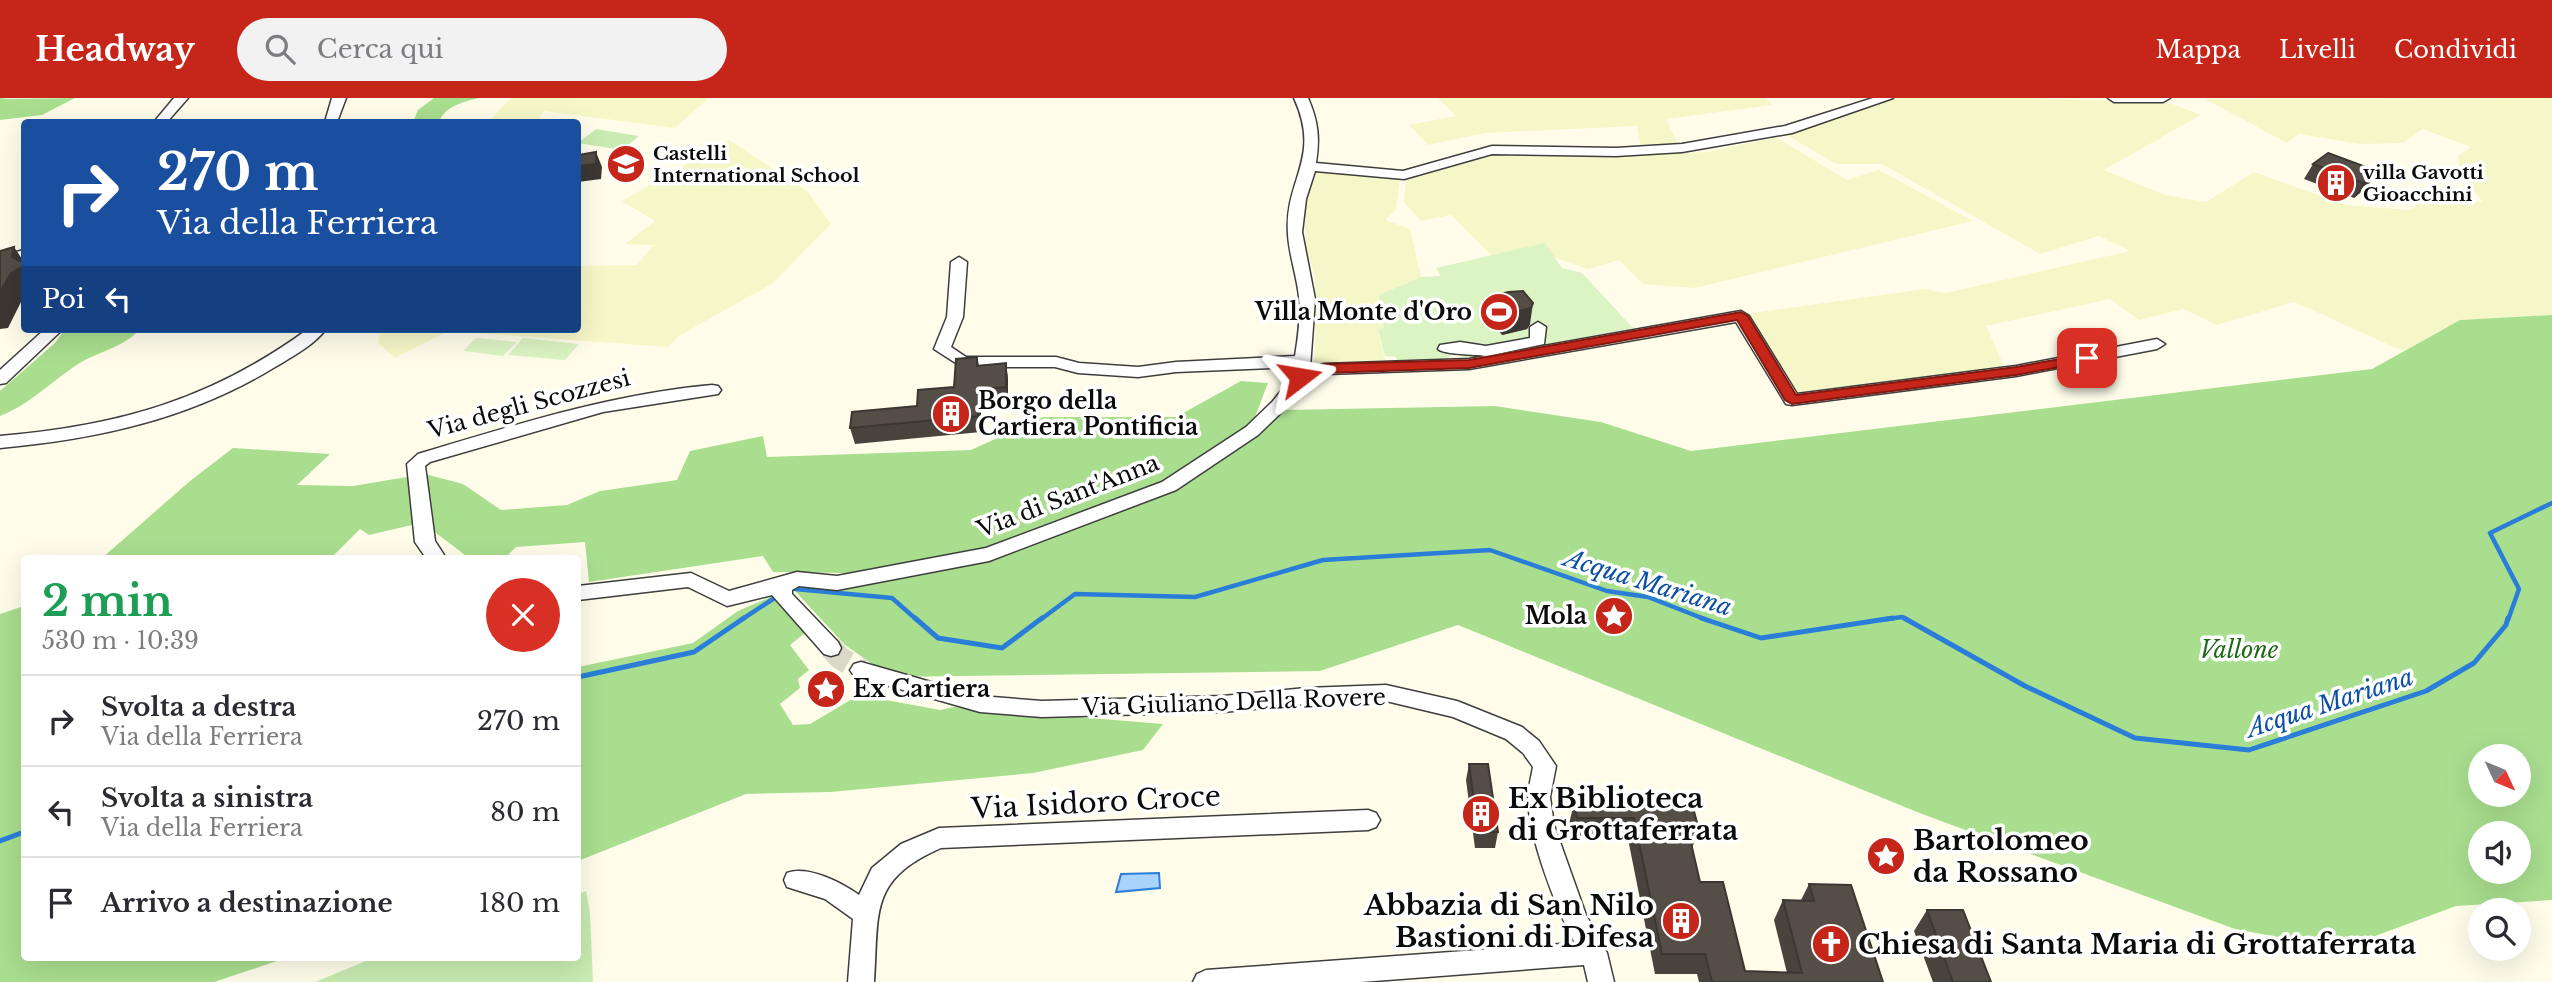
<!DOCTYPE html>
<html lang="it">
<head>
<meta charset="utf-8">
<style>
  body { margin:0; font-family:"Libre Baskerville",serif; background:#f2f2f3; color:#2b2b33; height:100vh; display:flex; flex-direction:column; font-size:26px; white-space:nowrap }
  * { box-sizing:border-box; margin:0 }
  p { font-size:23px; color:#7c7c81 }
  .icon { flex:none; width:38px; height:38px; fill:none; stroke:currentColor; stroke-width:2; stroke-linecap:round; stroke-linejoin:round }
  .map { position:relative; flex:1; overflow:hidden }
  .panel { position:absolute; left:21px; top:457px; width:560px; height:406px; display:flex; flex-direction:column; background:#fff; border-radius:7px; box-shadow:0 7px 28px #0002 }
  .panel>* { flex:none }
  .top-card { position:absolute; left:21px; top:21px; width:560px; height:214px; border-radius:7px; box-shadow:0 7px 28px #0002; background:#1a4fa0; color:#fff; overflow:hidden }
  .needle { width:46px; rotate:134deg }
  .tools { position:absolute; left:2468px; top:646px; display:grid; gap:14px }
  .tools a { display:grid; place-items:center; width:63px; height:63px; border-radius:50%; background:#fff; box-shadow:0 7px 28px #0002; font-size:35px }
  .pin { position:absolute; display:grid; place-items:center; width:60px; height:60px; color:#fff; margin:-30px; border-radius:14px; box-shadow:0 4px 10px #0006 }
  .me { position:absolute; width:77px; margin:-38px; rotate:76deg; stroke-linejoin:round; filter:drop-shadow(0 0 5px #0008) }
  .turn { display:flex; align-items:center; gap:24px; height:147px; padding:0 21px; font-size:32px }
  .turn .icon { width:91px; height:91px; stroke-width:2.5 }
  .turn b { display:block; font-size:49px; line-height:60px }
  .then { display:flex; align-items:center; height:66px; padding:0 21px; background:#0003; gap:14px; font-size:26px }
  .round { display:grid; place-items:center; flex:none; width:74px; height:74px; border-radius:37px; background:#f2f2f3 }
  .overview { display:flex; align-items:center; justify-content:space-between; height:119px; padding:0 21px }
  h1 { font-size:42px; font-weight:700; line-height:52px; color:#1e9e55 }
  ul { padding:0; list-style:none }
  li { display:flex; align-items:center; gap:21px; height:91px; padding:0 21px; border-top:2px solid #e1e1e2 }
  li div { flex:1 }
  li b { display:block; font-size:26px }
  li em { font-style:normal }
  header { display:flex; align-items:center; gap:42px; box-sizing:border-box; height:98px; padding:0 35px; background:#c62619; color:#fff }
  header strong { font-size:33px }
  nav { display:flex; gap:38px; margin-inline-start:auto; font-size:24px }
  .search { width:490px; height:63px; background:#f2f2f3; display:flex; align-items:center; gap:18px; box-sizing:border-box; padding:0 24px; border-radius:38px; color:#7c7c81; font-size:26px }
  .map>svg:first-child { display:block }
  .farmland { fill:#f5f7c8 }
  .green { fill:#c8ecb1 }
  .forest { fill:#a9de8f; fill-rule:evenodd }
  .pitch { fill:#dcf3c3 }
  .water { fill:#aad3fb; stroke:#2b7ed8; stroke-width:2 }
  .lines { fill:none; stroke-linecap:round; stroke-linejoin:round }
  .stream-far1 { stroke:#2b7ed8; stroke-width:4.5 }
  .stream { stroke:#2b7ed8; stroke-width:5 }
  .minor-tunnel { stroke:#dad9c9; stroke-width:23; stroke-dasharray:23 11; stroke-linecap:butt }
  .minor-casing { stroke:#3e3e3e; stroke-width:3 }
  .minor { fill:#fff; fill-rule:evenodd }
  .wall { fill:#49433d }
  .shaded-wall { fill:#3c3732 }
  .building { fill:#554e47; stroke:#3c3732; stroke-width:2 }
  .route { fill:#c62619; stroke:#811910; stroke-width:2 }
  .labels { text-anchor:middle; stroke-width:7; stroke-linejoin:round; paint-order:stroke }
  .far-poi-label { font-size:19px; font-weight:bold; fill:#0b0b0b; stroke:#fff; text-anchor:start }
  .poi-label { font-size:23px; font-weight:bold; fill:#0b0b0b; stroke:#fff; text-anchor:end }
  .street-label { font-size:23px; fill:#0b0b0b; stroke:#fff }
  .park-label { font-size:23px; font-style:italic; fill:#1e6817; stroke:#fff }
  .water-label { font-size:24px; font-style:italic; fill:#0c50a6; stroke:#fff }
  .near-poi-label { font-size:28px; font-weight:bold; fill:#0b0b0b; stroke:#fff; text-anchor:start }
  .near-street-label { font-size:28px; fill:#0b0b0b; stroke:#fff }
</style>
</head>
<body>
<header>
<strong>Headway</strong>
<div class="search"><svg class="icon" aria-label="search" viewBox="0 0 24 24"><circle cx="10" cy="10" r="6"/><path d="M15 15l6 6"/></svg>Cerca qui</div>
<nav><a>Mappa</a><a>Livelli</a><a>Condividi</a></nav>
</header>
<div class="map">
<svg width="2552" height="884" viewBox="0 0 2552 884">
  <rect width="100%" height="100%" fill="#fffdea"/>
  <!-- farmland -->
  <g class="farmland">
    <path d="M511,0h198l-34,30 -131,-17 -7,11h-49z"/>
    <path d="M1438,0h328l7,7 -107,14 13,27 -38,1 -4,-21 -152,7 -57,12 -19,-20 47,-9z"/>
    <path d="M1897,0h135l138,5 31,12 -97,55 61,25 41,7 48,-30 92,33 64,5 24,-15 49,7 -23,-28 -2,-18 13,-9 -48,-18 -20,14 -44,1 -60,-10 -12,9 -82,-44 347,-1v217l-92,5 -57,31 -109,-49 -77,23 -34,-16 -44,11 -29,-21 -124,27 19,42 -210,29 -50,-83 180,-25 21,4 184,-42 -31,-15 -59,18 -158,-90h-46l-51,-30z"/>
    <path d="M1776,39l71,43 32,-10 94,51 -278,67 -52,-4 -24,-24 -30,9 -7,-2 -28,-10 -9,-14 -53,13 -41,-41 -30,6 -17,-19 2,-23 92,-27 132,3 78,-3z"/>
    <path d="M729,42l79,52 23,32 -58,59 -94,53 -11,11 -220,-16 -53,27 -17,-15 3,-14h197v-63l59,-1 16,-20 -28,-1 30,-23 -33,-20z"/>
    <path d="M1316,72l84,9 -4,30 -11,11 25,9 11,48 -42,18 5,34 -6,1 7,30 -70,3v-87l-9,-28 -2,-32 2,-19z"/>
  </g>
  <!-- green -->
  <g class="green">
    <path d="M596,31l43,7 -17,14 -44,-7z"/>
    <path d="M586,793l4,21 3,70h-278l61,-25h202v-63z"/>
  </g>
  <!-- forest -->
  <g class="forest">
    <path d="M0,0l8,1 67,-1 -33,17 -42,5z"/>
    <path d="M434,0h45c-16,4 -34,8 -40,24h-26l5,-12z"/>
    <path d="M2552,217v585l-96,6 -116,43 -105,-20 -313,-115 -464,-189 -138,46 -429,6 -46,-32 -50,-54 191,-30 183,-70 115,-81 211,-4 106,16 90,29 681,-82 88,-49zM2480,658h38v38h-38zM2480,735h38v39h-38z"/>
    <path d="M65,231h75c-17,19 -41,22 -62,35 -26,17 -49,41 -78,52v-25l55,-48z"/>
    <path d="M1241,283l27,2 -15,39 -87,61 -179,65 -140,25 -74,-1 -10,-16 -174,26 -4,-40 -69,5 -11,11h-36l-37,-28 1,-10 -64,15 -9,-6 -29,29h-229l88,-77 43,-33 97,6 -33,31 56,1 72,-12 38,10 38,26 66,-5 33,-14 77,-11 13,-29 73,-15 4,21 204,-7 72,-33h133z"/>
    <path d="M773,498l32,37 -15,12 19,25 -11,9 2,9 -20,16 13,21 17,-1 49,-29 81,15 14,-3 209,17 -20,26 -110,23 -202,19 -85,2 -168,67v-194l115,-24 45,-32z"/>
    <path d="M24,508v351h265l-75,25h-214v-368z"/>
  </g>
  <!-- pitch -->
  <g class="pitch">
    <path d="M1545,145l17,25 20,5 51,55 -163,32 -17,-7 -6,6 -50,2 -1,-4 -11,-1 -7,-27 6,-1 -5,-33 42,-18 20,-1 -5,-8z"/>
    <path d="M476,240l41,4 -14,14 -40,-5z"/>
    <path d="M523,240l56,6 -14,16 -57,-5z"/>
  </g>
  <!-- water -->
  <path class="water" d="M1159,775l1,15 -44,4 5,-18z"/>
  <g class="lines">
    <!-- stream-far1 -->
    <g class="stream-far1">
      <path d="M795,491l97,9 25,22"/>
      <path d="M741,522l32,-21"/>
      <path d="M1040,522l35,-26 120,3 128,-37 167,-10 117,41 41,6 59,23"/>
      <path d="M1881,522l21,-3 6,3"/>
      <path d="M2508,522l11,-31 -29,-56 62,-30"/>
    </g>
    <!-- stream -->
    <g class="stream">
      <path d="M915,520l23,20 64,10 40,-30"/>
      <path d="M1701,520l60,20 132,-20"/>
      <path d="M1904,520l121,68 110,52 114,12 177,-59 48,-28 32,-38 2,-7"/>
      <path d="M578,579l116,-25 50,-34"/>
      <path d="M0,743l24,-9"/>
    </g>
    <!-- minor-tunnel -->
    <path class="minor-tunnel" d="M831,550l9,10 21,12"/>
    <!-- minor casing -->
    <g class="minor-casing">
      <g id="minor">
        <path d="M174,0h14l-21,24h-13z"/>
        <path d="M332,0h14l-9,24h-12z"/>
        <path d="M1294,0h14c10,23 12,39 8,65l87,8 89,-25 124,2 66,-4 103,-18 88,-28h20l-101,35 -110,19 -66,4 -124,-2 -88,25 -89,-8 -9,28 -4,33 13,67 -5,69 14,-4 145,-5 17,-3c-12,-2 -41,-1 -48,-7l2,-4 20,-3 26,4 44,-8v-11l8,-5 8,5 -2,17 -56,12 253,-45 8,5 48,78 219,-28 141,-27 8,5 -8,5 -141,27 -224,29 -6,-1 -50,-82 -267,47 -143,5 -20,7 -21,28 -27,26 -82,55 -187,71 -152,29 -38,-4 -7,4v4l46,48 3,6 -3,6 -7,2 -7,-2 -52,-59 -45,11 -39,-19 -110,13v-14l113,-13 38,18 68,-19 40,4 149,-28 176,-66 84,-55 27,-26 19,-24 1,-10 -117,5 -38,5 -60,-4 -23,-6h-93l-28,-18 13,-32 4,-55 8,-5 8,5 -4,55 -12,30 15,10h90l23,6 59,4 38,-5 119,-6c3,-18 6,-40 4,-59 -2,-21 -10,-42 -11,-63 -4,-55 34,-75 6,-136z"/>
        <path d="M2108,0h62l-7,4h-49z"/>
        <path d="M24,152v9l-24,7v-10z"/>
        <path d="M45,231h18l-57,54 -6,1v-14z"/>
        <path d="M308,231h18c-12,16 -34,28 -51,38 -85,52 -177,72 -275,81v-12c118,-10 211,-36 308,-107z"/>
        <path d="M712,287l6,1 3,4 -3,4 -115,18 -173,50 -5,4 10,75 11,17h-20l-11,-16 -8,-78 11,-10c97,-29 193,-60 294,-69z"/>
        <path d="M861,564l119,34 62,5 181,-5 83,-8 80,-3 71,16 65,26 17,14 17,25 -6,31 4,28 32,90 21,38 7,29h-26l-4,-17 -223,17h-168l4,-8 9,-4 369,-27c-19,-34 -46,-105 -47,-144 0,-10 3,-21 5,-32l-10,-14 -17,-14 -53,-22 -67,-16 -80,3 -83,8 -181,5 -62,-5 -126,-36 -4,-6 4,-6z"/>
        <path d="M1368,712l8,3 4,7 -4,7 -8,3 -427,18c-73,32 -62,65 -67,134h-26l5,-63 -28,-20 -38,-12 -3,-7 3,-7c21,-8 55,10 72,22l13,-27 29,-24 38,-16z"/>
      </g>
    </g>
    <!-- minor -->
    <use href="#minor" class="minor"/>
  </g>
  <!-- wall -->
  <g class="wall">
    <path d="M2328,55l40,33 -14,12 -50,-19 9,-15z"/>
    <path d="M1491,198l39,28 -3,5 -25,6 -14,-18z"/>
    <path d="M977,259l2,8 27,-2 2,16v24l-27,2v27l-126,12 -5,-16 67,-22 37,-19z"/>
    <path d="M1469,666l29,68 -3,16h-20l-9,-68z"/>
    <path d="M1574,705l125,27 -7,18 8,34 45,89 42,2 -13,-53 9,-20h18l8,-16 74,98h-184l-2,-8h-42l-27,-135h-57l-2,-15z"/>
    <path d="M1927,812l64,72h-58l-19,-51z"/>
  </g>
  <!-- shaded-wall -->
  <g class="shaded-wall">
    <path d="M596,54l6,15 -1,12 -23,3v-16z"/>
    <path d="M2377,73l-9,15 -14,12 9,-15z"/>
    <path d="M14,149l10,15v34l-16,32 -8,1v-37z"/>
    <path d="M1533,205l-3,21 -3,5 -25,6 3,-21z"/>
    <path d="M1006,265l2,16v24l-2,-16z"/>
    <path d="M978,291l3,16v27l-3,-16z"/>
  </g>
  <!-- building -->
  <g class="building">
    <path d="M596,54v12l-18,2v-11z"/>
    <path d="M2328,55l49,18 -14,12 -50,-19z"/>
    <path d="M14,149l-2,10 12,6v3l-13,7 -11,19v-41z"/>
    <path d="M1523,193l10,12 -2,5 -26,6 -14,-18 18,-4z"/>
    <path d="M977,259v9l29,-3v24l-28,2v27l-128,12 2,-16 65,-6 1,-16 36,-3 2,-28z"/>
    <path d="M1469,666h19l10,68h-20z"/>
    <path d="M1574,705l118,1 7,26h-11l12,52h23l22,89 57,2 -19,-73 31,1 -5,-17 42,1 32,97h-171l-7,-28h-43l-28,-136h-57z"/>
    <path d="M1927,812h36l28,72h-38z"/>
  </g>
  <!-- route -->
  <path class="route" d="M1741,214l7,4 48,79 220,-28 71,-13 7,4 -7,4 -71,13 -224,29 -7,-4 -48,-80 -268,48 -143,5 -26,8 -7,-4 31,-13 145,-4z"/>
  <!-- icons -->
  <defs>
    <g id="school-disc" transform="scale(2.0125)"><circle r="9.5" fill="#c62619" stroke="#fff"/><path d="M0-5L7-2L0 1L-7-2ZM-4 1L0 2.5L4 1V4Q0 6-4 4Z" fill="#fff"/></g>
    <g id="building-disc" transform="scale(2.0125)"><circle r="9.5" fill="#c62619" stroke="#fff"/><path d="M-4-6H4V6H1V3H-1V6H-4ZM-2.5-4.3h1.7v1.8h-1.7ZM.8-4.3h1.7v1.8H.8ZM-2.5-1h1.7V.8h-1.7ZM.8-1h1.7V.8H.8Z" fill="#fff"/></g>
    <g id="stadium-disc" transform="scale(2.0125)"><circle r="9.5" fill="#c62619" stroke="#fff"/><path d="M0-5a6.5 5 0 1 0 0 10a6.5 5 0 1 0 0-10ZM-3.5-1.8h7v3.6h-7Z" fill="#fff"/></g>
    <g id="sight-disc" transform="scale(2.0125)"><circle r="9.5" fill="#c62619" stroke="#fff"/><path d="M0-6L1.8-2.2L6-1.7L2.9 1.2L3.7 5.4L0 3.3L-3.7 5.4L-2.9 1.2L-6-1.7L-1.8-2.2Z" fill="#fff"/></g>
    <g id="church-disc" transform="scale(2.0125)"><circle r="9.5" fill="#c62619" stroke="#fff"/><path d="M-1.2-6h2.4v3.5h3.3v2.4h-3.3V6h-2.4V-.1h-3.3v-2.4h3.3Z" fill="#fff"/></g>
  </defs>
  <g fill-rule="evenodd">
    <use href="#school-disc" x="626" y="66"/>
    <use href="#building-disc" x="2336" y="85"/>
    <use href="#stadium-disc" x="1499" y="214"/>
    <use href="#building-disc" x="951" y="316"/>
    <use href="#sight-disc" x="1614" y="518"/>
    <use href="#sight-disc" x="826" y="591"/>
    <use href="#building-disc" x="1481" y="716"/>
    <use href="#sight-disc" x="1886" y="758"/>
    <use href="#building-disc" x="1681" y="823"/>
    <use href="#church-disc" x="1831" y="846"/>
  </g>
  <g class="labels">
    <!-- far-poi labels -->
    <g class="far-poi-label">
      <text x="653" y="62">Castelli<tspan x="653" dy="22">International School</tspan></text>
      <text x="2363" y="81">villa Gavotti<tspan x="2363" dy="22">Gioacchini</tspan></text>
    </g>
    <!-- poi labels -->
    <g class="poi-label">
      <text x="1472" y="222">Villa Monte d'Oro</text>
      <text x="978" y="311" text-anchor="start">Borgo della<tspan x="978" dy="26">Cartiera Pontificia</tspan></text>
      <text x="1587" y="526">Mola</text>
      <text x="853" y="599" text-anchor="start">Ex Cartiera</text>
    </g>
    <!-- street labels -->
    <g class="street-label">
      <text transform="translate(529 306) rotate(-15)" y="8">Via degli Scozzesi</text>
      <text transform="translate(1068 398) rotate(-21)" y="8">Via di Sant'Anna</text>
      <text transform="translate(1234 604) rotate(-2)" y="8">Via Giuliano Della Rovere</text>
    </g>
    <!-- park labels -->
    <g class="park-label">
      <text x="2239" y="560">Vallone</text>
    </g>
    <!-- water labels -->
    <g class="water-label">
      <text transform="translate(1648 485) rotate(17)" y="8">Acqua Mariana</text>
      <text transform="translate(2330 605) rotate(-18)" y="8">Acqua Mariana</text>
    </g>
    <!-- near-poi labels -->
    <g class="near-poi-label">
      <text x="1508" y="710">Ex Biblioteca<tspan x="1508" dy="32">di Grottaferrata</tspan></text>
      <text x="1913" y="752">Bartolomeo<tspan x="1913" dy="32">da Rossano</tspan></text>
      <text x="1654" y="817" text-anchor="end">Abbazia di San Nilo<tspan x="1654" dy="32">Bastioni di Difesa</tspan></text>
      <text x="1858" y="856">Chiesa di Santa Maria di Grottaferrata</text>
    </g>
    <!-- near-street labels -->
    <g class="near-street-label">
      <text transform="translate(1096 704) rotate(-3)" y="10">Via Isidoro Croce</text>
    </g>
  </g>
</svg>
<div class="tools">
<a><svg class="needle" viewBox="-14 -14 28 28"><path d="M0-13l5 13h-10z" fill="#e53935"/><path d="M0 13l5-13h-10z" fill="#7c7c81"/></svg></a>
<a><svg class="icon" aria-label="sound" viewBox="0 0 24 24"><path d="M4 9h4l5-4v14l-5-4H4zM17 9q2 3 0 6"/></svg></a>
<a><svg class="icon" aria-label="search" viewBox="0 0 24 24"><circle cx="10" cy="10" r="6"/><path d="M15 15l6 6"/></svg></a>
</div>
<div class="pin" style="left:2087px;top:260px;background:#d93025"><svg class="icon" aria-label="arrive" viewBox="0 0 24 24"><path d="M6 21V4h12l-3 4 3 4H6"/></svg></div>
<svg class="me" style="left:1300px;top:279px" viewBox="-20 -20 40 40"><path d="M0-17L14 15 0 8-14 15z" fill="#c62619" stroke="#fff" stroke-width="4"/></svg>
<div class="top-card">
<div class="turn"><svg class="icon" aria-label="right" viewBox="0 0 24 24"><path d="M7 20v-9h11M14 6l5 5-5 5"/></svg><div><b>270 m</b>Via della Ferriera</div></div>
<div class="then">Poi<svg class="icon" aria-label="left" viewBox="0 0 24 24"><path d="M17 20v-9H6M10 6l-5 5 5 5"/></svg></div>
</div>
<section class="panel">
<div class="overview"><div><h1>2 min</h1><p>530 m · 10:39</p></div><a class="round" style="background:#d93025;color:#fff"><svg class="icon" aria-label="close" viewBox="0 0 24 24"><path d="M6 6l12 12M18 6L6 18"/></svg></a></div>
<ul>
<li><svg class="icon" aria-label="right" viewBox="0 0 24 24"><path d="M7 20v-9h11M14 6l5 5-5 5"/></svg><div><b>Svolta a destra</b><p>Via della Ferriera</p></div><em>270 m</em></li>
<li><svg class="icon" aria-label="left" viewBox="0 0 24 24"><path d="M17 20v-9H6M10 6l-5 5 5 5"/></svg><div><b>Svolta a sinistra</b><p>Via della Ferriera</p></div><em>80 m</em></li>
<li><svg class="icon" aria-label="arrive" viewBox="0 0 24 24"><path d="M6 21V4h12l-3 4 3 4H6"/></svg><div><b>Arrivo a destinazione</b></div><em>180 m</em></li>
</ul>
</section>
</div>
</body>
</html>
